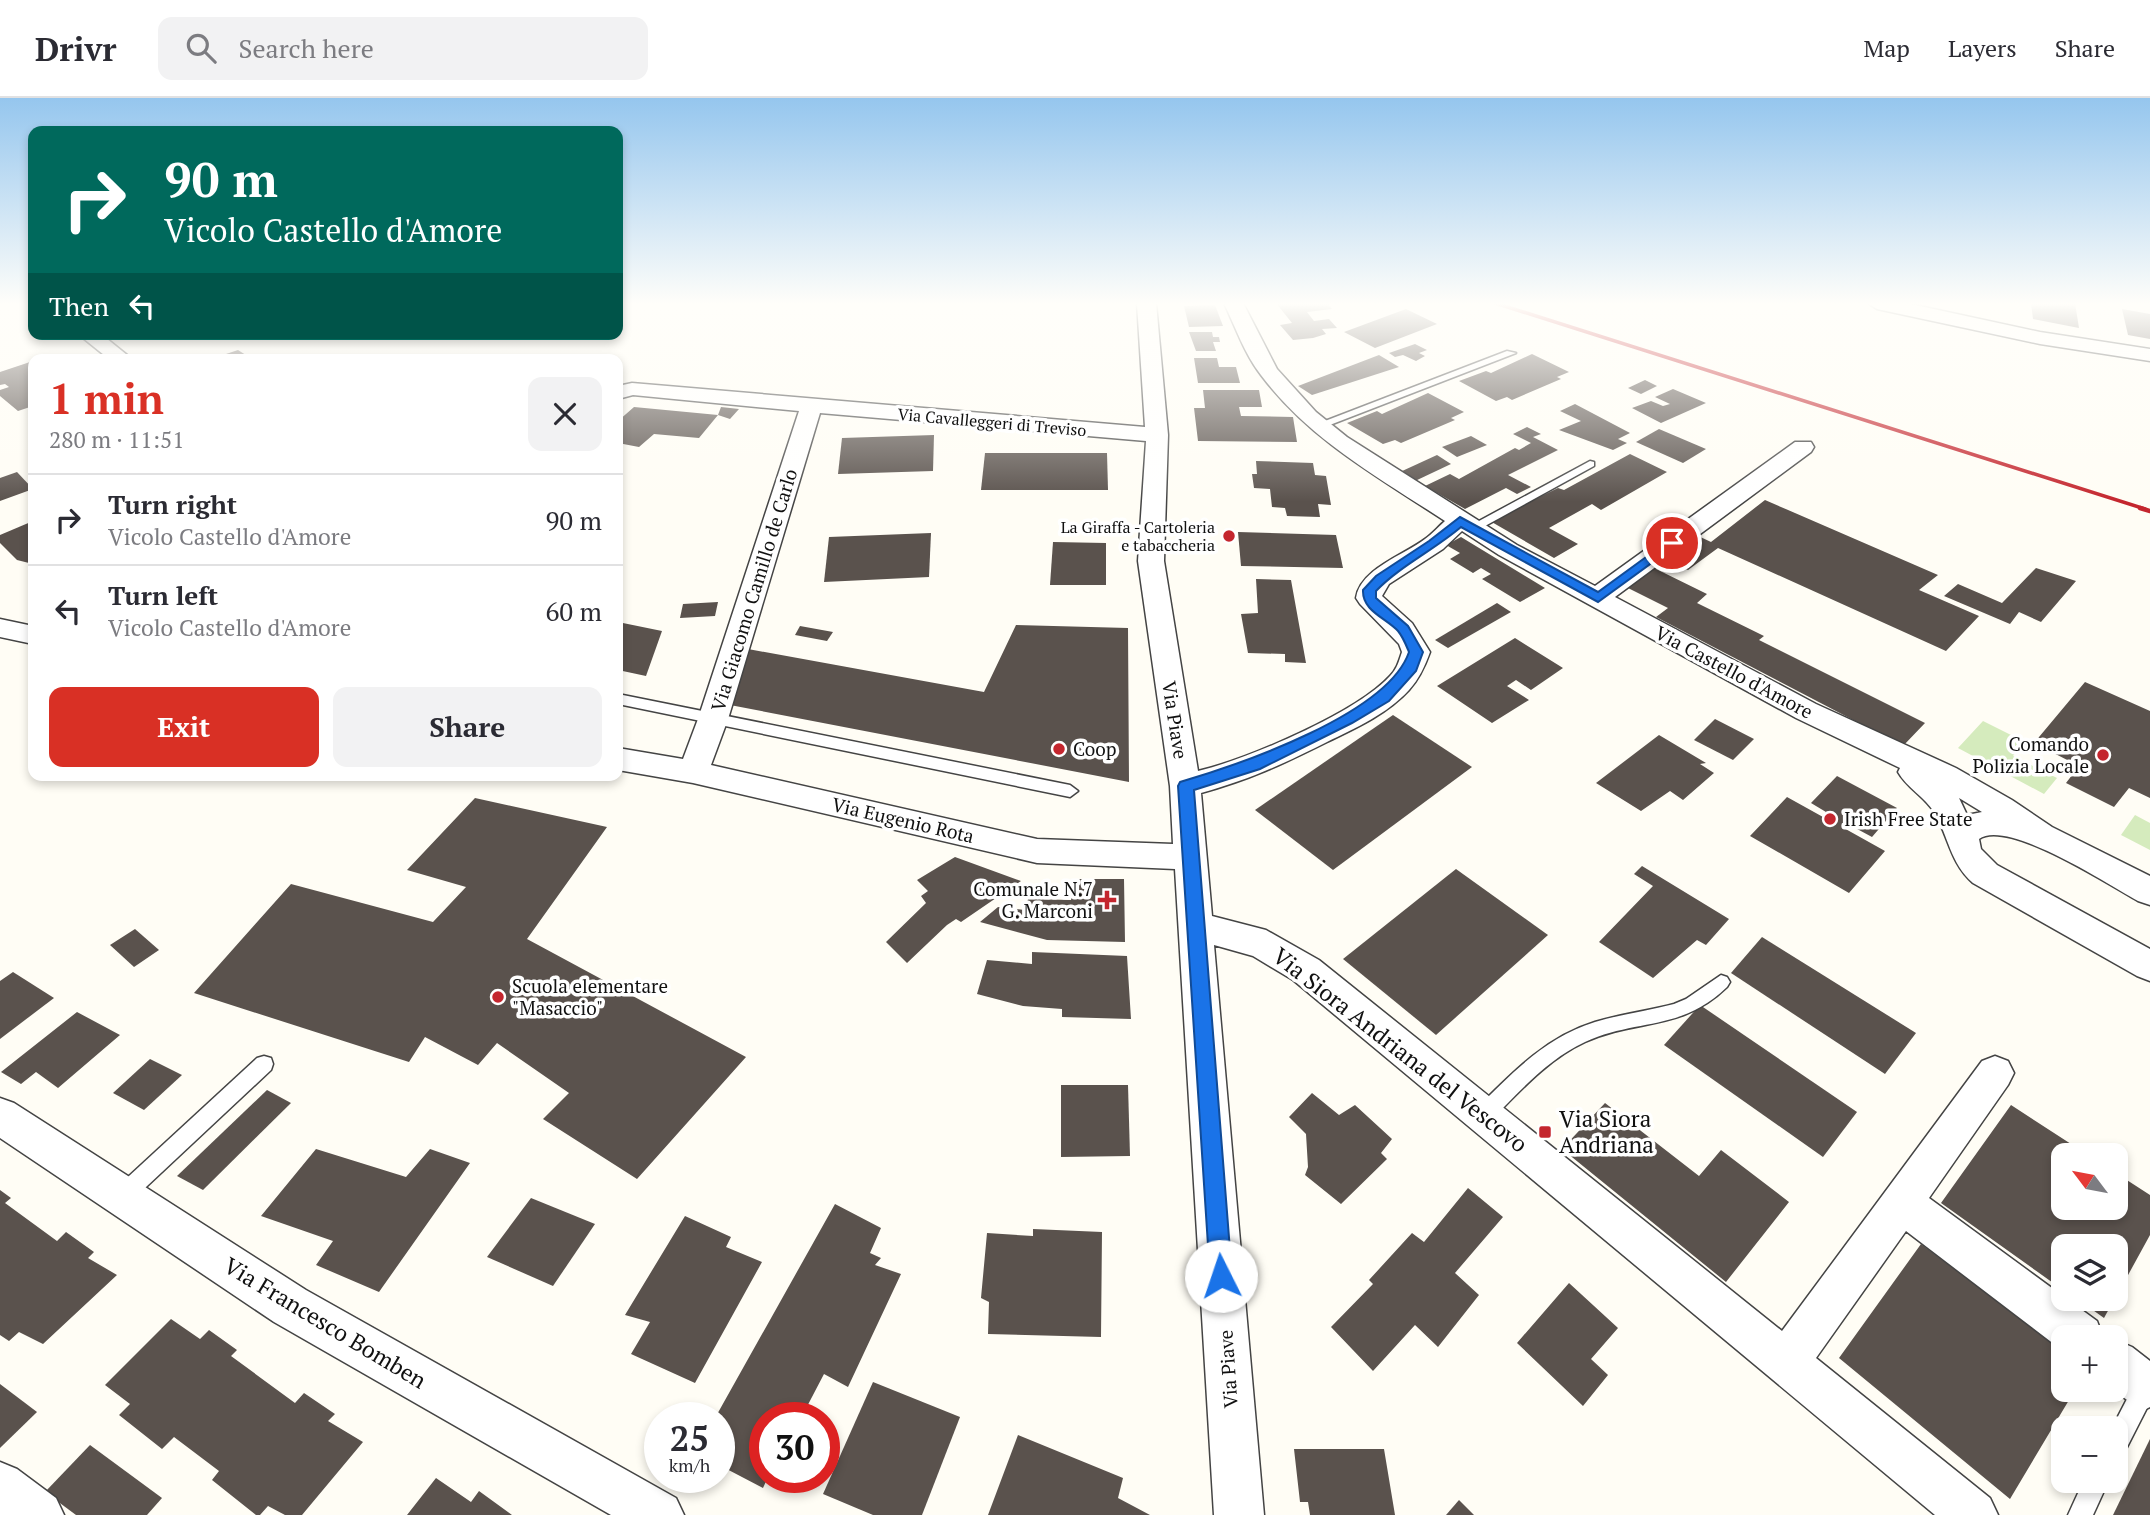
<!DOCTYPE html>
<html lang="en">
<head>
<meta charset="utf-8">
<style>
  body { margin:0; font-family:"PT Serif",serif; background:#f2f2f3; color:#2b2b33; height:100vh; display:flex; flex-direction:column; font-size:26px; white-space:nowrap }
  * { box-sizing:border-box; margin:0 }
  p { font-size:23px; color:#7c7c81 }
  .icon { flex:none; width:38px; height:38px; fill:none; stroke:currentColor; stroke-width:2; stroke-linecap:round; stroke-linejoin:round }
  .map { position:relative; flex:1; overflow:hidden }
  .panel { position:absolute; left:28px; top:256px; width:595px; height:427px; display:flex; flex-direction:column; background:#fff; border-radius:14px; box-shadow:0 4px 10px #0003 }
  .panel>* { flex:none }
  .banner { position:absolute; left:28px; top:28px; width:595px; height:214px; border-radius:14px; box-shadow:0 4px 10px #0003; background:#00695c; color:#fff; overflow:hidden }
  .needle { width:46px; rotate:302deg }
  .buttons { position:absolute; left:2051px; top:1045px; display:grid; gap:14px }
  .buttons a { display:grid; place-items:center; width:77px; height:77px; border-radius:14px; background:#fff; box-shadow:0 4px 10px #0003; font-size:35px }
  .speed { position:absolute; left:644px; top:1304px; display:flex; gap:14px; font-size:35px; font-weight:700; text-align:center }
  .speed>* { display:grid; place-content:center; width:91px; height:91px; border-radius:50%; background:#fff; box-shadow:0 4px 10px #0003; line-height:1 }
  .speed small { font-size:18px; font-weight:400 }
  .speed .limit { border:10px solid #d22; background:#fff; color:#111 }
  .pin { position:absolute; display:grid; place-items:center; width:60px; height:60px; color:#fff; margin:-30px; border:4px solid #fff; border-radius:50%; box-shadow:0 2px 7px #0007 }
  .me { position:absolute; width:77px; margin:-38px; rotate:356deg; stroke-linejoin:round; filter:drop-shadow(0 0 5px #0008) }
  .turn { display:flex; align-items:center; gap:24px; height:147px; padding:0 21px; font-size:32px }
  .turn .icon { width:91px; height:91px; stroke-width:2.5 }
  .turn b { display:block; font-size:49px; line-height:60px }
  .then { display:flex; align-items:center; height:66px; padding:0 21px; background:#0003; gap:14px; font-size:26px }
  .round { display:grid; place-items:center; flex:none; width:74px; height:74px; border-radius:14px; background:#f2f2f3 }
  .headline { display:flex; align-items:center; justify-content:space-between; height:119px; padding:0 21px }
  h1 { font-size:42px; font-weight:700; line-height:52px; color:#d93025 }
  .primary-button { display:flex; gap:14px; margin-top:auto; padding:14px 21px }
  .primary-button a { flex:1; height:80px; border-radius:14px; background:#d93025; color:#fff; font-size:28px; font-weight:700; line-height:80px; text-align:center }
  .primary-button a+a { background:#f2f2f3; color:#2b2b33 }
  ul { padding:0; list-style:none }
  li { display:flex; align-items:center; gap:21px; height:91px; padding:0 21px; border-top:2px solid #e1e1e2 }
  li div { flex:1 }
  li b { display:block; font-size:26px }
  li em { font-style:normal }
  header { display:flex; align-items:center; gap:42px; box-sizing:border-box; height:98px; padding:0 35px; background:#fff; border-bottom:2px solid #e1e1e2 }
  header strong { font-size:33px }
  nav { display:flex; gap:38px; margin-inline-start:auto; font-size:24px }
  .search { width:490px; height:63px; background:#f2f2f3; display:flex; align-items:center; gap:18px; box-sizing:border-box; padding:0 24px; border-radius:14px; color:#7c7c81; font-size:26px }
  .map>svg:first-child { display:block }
  .green { fill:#d5ebbd }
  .building { fill:#5a524d }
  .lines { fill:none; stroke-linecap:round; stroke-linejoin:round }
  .service-casing { stroke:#444; stroke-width:3 }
  .minor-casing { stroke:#444; stroke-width:3 }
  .service { fill:#fff; fill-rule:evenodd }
  .minor { fill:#fff; fill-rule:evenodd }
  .rail-far1 { stroke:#c4262e; stroke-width:3.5 }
  .rail { stroke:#c4262e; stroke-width:4.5 }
  .route { fill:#1a73e8; stroke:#114b97; stroke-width:2 }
  .poi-dot { fill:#c4262e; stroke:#fff; stroke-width:2.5 }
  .labels { text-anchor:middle; stroke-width:7; stroke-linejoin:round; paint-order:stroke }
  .far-street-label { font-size:16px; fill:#111; stroke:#fff }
  .far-poi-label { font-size:16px; fill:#111; stroke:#fff; text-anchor:end }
  .street-label { font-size:19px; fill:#111; stroke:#fff }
  .poi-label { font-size:19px; fill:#111; stroke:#fff; text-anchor:start }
  .near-street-label { font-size:23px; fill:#111; stroke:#fff }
  .near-poi-label { font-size:23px; fill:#111; stroke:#fff; text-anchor:start }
</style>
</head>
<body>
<header>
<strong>Drivr</strong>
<div class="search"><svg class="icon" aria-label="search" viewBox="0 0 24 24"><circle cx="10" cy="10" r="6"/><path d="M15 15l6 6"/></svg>Search here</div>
<nav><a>Map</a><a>Layers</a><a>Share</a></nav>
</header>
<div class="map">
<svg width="2150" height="1417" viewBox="0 0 2150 1417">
  <rect width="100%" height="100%" fill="#fffdf5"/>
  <!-- green -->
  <g class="green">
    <path d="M1983,623l42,21 -12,14 44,22 -13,16 -86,-46z"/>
    <path d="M2135,717l15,8v27l-29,-15z"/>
  </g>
  <!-- building -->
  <g class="building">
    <path d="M1276,205h51l5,6 -25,3 7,9 15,-2 8,9 -15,1 4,5 -13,4 -20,2 -13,-15 12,-2z"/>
    <path d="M2031,205h44l4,25 -46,-9z"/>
    <path d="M1215,207l8,21 -34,1 -5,-21z"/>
    <path d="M1406,211l31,15 -62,24 -31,-16z"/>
    <path d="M2122,211l28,5v25l-22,-4z"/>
    <path d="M1189,234h23l1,5h6l1,5h-7l3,9h-20z"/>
    <path d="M1415,246l12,6 -8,3 6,3 -9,5 -13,-6 -8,2 -6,-4z"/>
    <path d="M238,252l14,9h-38v-1z"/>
    <path d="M1532,256l37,18 -12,5 4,2 -49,21 -5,-3 -11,4 -37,-20 27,-10 5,2z"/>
    <path d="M1379,257l20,12 -87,28 -14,-9z"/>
    <path d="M1194,260h23l2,9h17l4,16h-42z"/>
    <path d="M33,263v45l-15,5 -18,-15v-6l9,-3 -4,-3 -5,1v-13z"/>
    <path d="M1645,282l12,6 -16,8 -13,-6z"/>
    <path d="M1673,291l33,14 -45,20 -29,-15 19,-7 12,5 7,-2 -15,-7z"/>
    <path d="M1203,292h56l3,17h-23l2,9 52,1 4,25 -99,-1 -4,-33h11z"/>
    <path d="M1428,295l36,19 -13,6 4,2 -54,23 -6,-3 -12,4 -36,-21 30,-12 5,3z"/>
    <path d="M1575,306l55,29 -12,6 9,4 -14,7 -54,-20 22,-9 -21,-10z"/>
    <path d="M634,309l84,8 3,-8 18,2 -9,10 -12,-4 -19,23 -45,-4 -15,13 -21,-4v-22z"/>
    <path d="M1527,329l14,7 -8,3 25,13 -50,25 23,12 -14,7 -11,-6 -41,21 -40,-23 25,-12 9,5 56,-31 4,2 12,-7 -18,-9z"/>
    <path d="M1659,331l47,20 -23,14 -47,-21z"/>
    <path d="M934,337l-1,36 -95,3 4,-36z"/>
    <path d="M1471,338l16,9 -30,12 -15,-10z"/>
    <path d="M985,355h122l1,37h-127z"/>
    <path d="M1630,356l37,18 -66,38 -9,-6 -43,24 29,16 -24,14 -64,-37 68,-33 6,2z"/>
    <path d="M1437,357l14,9 -36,17 -15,-9z"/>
    <path d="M1256,363l57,2 2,12 11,1 5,29 -13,-1 2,13 -33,-1 -2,-8 -13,-1 -2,-18 -16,-1 -2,-14h5z"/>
    <path d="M17,374l16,17 -33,12v-23z"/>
    <path d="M1765,402l173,75 -19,15 60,26 -33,35 -228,-103 -30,22 -27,-13 33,-23 17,8z"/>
    <path d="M33,423v43l-16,-4 -17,-17v-8z"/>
    <path d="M1238,434l98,3 7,33 -102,-2z"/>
    <path d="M931,435l-2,44 -105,5 5,-45z"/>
    <path d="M1461,439l84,51 -25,14 -38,-23 9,-5 -10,-6 -8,5 -23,-14 10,-6 -14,-8z"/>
    <path d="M1053,444l53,1v42h-56z"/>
    <path d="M1650,468l57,28 -10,9 67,33 -5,4 166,83 -22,23 -247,-129 12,-9 -44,-22z"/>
    <path d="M2036,470l40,13 -35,41 -22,-10 -9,12 -66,-28 14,-12 44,19z"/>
    <path d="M1256,481l35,1 15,83 -21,-1v-8l-37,-1 -7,-39 17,-1z"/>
    <path d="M718,504l-3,14 -35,2 3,-14z"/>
    <path d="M1497,505l14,9 -63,36 -13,-8z"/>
    <path d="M618,524l44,9 -16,45 -28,-6z"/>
    <path d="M1016,527l112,3 1,154 -399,-77 18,-56 236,43z"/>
    <path d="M800,528l33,6 -6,9 -32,-6z"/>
    <path d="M1515,540l48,30 -32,22 -15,-10 -9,6 22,14 -37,23 -55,-37z"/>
    <path d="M2085,584l65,29v87l-21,-10 -15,19 -48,-24 13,-17 -45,-23z"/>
    <path d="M1393,617l79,52 -139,103 -78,-60z"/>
    <path d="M1715,621l39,20 -21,21 -39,-20z"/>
    <path d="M1659,637l47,28 -6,1 14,9 -31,27 -13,-9 -29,20 -45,-28z"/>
    <path d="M1837,678l60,32 -25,29 -26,-14 -4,4 43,24 -36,42 -99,-57 37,-39 36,20 3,-5 -15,-9z"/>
    <path d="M475,700l132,29 -80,112 219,118 -109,122 -94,-60 26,-26 -72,-50 -19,22 -53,-28 -16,25 -215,-69 97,-109 142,38 33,-35 -59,-17z"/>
    <path d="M955,759l66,24 -60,41 -5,-3 -9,6 -40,38 -21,-21 40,-39 -5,-7 7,-5 -11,-11z"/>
    <path d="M1642,768l87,53 -23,26 -9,-5 -44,38 -54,-36 54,-56 -19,-12z"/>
    <path d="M1456,771l92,66 -112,100 -93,-76z"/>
    <path d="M1076,781h48l1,63 -78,-2 -67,-18 18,-15 27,3 3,-11 43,1z"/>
    <path d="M135,831l24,21 -25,17 -24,-22z"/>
    <path d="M1762,839l154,96 -31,41 -154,-101z"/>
    <path d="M1032,854l95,4 4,63 -69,-2v-8l-39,-3 -46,-12 10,-34 45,4z"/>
    <path d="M13,874l41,26 -54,41v-58z"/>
    <path d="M1700,907l157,107 -34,45 -159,-112z"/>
    <path d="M77,914l43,23 -62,53 -22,-16 -15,12 -20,-12z"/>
    <path d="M150,961l32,16 -38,35 -31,-17z"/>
    <path d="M1061,987h67l2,71 -69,1z"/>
    <path d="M267,992l24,13 -88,87 -26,-14z"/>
    <path d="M1312,995l27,22 16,-10 37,34 -11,14 6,6 -46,45 -36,-29 3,-8 -2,-33 -17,-17z"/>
    <path d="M1605,1005l94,73 22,-26 68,52 -63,80 -164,-133z"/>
    <path d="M2011,1007l77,50h-25v53h53v-35l34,22v40l-34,62v-51h-53v44l-122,-87z"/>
    <path d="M316,1051l90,28 24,-28 40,14 -91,129 -63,-27 17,-24 -72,-25z"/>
    <path d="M1468,1090l35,29 -48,56 24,22 -41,52 -23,-22 -42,46 -42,-44 42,-43 -4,-4 43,-47 12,9z"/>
    <path d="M0,1092l11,8 -6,5 52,38 9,-9 28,20 -6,6 29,17 -74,69 -24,-12 -10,9 -9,-6z"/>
    <path d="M531,1100l64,26 -42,62 -66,-29z"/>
    <path d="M835,1106l46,24 -11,25 11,5 -6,7 26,9 -53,113 -24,-13 -23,44h-36v59h3l-5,11 -44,-23v-47h-4z"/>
    <path d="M685,1118l46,21 -5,10 36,15 -67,121 -64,-29 19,-32 -25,-7z"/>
    <path d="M1033,1131l69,3 -1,105 -113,-3 1,-32 -8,-4 6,-65 46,3z"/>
    <path d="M1921,1146l142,106v40h12l-65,109 -171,-141z"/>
    <path d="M1569,1185l49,45 -27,31 17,16 -25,31 -66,-63z"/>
    <path d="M2076,1200h39l-11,20z"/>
    <path d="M171,1221l29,20 9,-9 28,20 -6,6 64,47 9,-10 31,21 -7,7 35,21 -61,73h-17l-17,-9 -8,9h-4l-44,-35 7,-9 -45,-34 -12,12 -43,-34 11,-11 -25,-19z"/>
    <path d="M873,1284l87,35 -38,98h-49l-50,-21z"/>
    <path d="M0,1286l37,28 -37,36z"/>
    <path d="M1018,1337l105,43 -5,20 32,17h-162z"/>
    <path d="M2150,1341v76h-37z"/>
    <path d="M90,1347l72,53 -15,17h-71l-31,-23z"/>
    <path d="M1294,1351h90l11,66h-85l-2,-13h-8z"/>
    <path d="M436,1380l35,24 8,-11 33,24h-105z"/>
    <path d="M1459,1402l15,15h-28z"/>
  </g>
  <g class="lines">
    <!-- service casing -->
    <g class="service-casing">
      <g id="service">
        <path d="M1507,253l9,2 -194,75 -10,-2z"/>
        <path d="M1590,363l4,1v4l-118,65h-8l-2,-3z"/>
        <path d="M618,596l452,91 8,6 -8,6 -452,-93z"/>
        <path d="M1721,877l6,2 3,5 -3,5c-46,45 -90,31 -142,55 -37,17 -66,50 -94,78l-7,3 -7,-3 -3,-6 3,-6c35,-35 69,-71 118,-86 26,-8 53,-11 79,-18l12,-5z"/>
        <path d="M264,958l7,2 2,6 -2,6 -141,132 -7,3 -7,-3 -3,-7 3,-7 141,-130z"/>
        <path d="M2150,1269v35l-26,51 -8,4v-29h-4l30,-58z"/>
        <path d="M2084,1382h25l-16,35h-25z"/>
      </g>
    </g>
    <!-- minor casing -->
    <g class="minor-casing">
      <g id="minor">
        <path d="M1137,205h19l12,132 -4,126 34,210c50,-12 158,-58 192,-95 7,-7 9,-15 12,-24l-3,-8 -39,-40 -4,-6c4,-29 48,-43 69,-59 7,-5 13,-12 20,-18 -67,-44 -135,-81 -184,-146 -16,-20 -26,-49 -37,-72h19l34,66 39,43 31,25 170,108 78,41 200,-144h16l3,5 -3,5 -196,145 201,107 140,64 56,32 40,27 98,49v29l-12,-4c-27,-15 -131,-83 -159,-62l2,10 16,16 153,84v32l-13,-5 -164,-93c-23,-20 -24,-46 -39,-71 -9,-15 -27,-24 -36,-40l2,-4 -104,-50 -297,-163 -37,-24 -19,18 -54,35 -7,12 30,27 18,29c-5,14 -11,27 -21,38 -22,24 -53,38 -82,52 -44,22 -78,38 -126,51l11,123 54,14 53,30 463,371 200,-270 13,-5 13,5 6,12 -6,12 -79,113 168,123 6,16h-40v14l-157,-120 -90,127 174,140 8,17h-63l-642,-535 -40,-24 -39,-11 50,570h-50l-39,-646 -138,-6 -344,-80 -75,-13v-22l65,11 15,-40 101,-308 -166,-16 -15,4v-13l14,-3 513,44zM820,315l326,28 -8,120 32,225 3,58 -136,-5 -326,-74 17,-46zM1959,700l23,14 -15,3z"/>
        <path d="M1868,205h38l134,29 110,17v12l-110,-17 -163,-35z"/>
        <path d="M78,236h23l31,25h-23z"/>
        <path d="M0,521l33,7v18l-33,-7z"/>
        <path d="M0,1000l14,5 292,187 370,208 8,17h-73l-337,-193 -274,-184z"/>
        <path d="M2116,1242l16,7 18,14v46l-4,2 -16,-7 -17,-12h3z"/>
        <path d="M0,1364l17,7 39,29 8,17h-64z"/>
      </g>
    </g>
    <!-- service -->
    <use href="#service" class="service"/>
    <!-- minor -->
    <use href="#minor" class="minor"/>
    <!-- rail-far1 -->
    <path class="rail-far1" d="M1495,205l650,206"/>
    <!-- rail -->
    <path class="rail" d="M2140,410l10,3"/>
  </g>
  <!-- sky -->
  <linearGradient id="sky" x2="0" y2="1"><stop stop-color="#95c6ee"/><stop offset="0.51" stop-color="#fffefa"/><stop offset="1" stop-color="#fffefa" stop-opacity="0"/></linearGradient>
  <rect width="2150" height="404" fill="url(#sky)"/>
  <!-- route -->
  <path class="route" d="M1460,419l138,75 70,-51 4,-2 7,4 -81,59 -137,-75c-27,23 -61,39 -85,64v7l32,28 15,26 -7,19 -27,30 -37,22 -92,46 -66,21 38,486 -3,7 -8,3 -8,-3 -3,-7 -32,-490 2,-4c61,-18 208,-68 229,-130 -3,-7 -6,-15 -11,-21 -12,-13 -36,-20 -35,-41l13,-14 53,-35z"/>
  <!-- markers -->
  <g class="poi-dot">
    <circle cx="1229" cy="438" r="7"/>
    <circle cx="1059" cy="651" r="7"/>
    <circle cx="2103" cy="657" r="7"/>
    <circle cx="1830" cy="721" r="7"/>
    <path d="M1103.5 791.5h7v7h7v7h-7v7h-7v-7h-7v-7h7z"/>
    <circle cx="498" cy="899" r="7"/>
    <rect x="1538" y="1027" width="14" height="14" rx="3.5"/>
  </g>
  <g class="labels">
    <!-- far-street labels -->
    <g class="far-street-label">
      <text transform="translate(992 324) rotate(5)" y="6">Via Cavalleggeri di Treviso</text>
    </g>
    <!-- far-poi labels -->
    <g class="far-poi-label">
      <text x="1215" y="435">La Giraffa - Cartoleria<tspan x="1215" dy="18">e tabaccheria</tspan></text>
    </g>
    <!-- street labels -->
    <g class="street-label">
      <text transform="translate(754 492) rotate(-73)" y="7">Via Giacomo Camillo de Carlo</text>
      <text transform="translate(1734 574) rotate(28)" y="7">Via Castello d'Amore</text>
      <text transform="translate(1175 622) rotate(81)" y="7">Via Piave</text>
      <text transform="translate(903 722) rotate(13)" y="7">Via Eugenio Rota</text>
      <text transform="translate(1228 1271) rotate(-94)" y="7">Via Piave</text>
    </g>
    <!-- poi labels -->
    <g class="poi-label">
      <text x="2089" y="653" text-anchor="end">Comando<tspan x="2089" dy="22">Polizia Locale</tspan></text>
      <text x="1073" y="658">Coop</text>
      <text x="1844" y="728">Irish Free State</text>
      <text x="1093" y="798" text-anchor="end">Comunale N.7<tspan x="1093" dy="22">G. Marconi</tspan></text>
      <text x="512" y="895">Scuola elementare<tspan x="512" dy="22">"Masaccio"</tspan></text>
    </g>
    <!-- near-street labels -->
    <g class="near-street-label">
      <text transform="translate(1400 952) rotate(38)" y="8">Via Siora Andriana del Vescovo</text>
      <text transform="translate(325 1225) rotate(31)" y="8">Via Francesco Bomben</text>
    </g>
    <!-- near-poi labels -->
    <g class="near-poi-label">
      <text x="1559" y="1029">Via Siora<tspan x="1559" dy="26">Andriana</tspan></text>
    </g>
  </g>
</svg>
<div class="buttons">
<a><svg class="needle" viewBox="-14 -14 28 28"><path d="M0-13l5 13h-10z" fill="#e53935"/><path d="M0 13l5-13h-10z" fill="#7c7c81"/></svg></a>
<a><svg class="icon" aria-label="layers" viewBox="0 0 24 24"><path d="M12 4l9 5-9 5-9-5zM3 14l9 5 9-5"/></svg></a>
<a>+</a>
<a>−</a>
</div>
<div class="speed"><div>25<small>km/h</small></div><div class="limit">30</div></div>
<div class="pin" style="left:1672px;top:445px;background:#d93025"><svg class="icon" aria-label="arrive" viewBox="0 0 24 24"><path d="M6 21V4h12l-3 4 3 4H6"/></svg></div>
<svg class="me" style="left:1221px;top:1178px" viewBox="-20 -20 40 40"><circle r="19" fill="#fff"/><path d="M0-13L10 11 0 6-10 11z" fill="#1a73e8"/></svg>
<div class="banner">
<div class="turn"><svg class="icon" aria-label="right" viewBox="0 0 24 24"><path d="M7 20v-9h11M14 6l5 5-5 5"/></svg><div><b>90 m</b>Vicolo Castello d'Amore</div></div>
<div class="then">Then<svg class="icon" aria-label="left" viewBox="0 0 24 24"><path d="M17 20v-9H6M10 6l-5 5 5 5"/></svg></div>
</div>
<section class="panel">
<div class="headline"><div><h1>1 min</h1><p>280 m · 11:51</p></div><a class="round"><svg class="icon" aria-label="close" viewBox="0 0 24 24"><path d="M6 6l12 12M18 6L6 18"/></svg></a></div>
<ul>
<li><svg class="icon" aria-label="right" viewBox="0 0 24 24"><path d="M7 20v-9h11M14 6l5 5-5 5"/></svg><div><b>Turn right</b><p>Vicolo Castello d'Amore</p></div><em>90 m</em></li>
<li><svg class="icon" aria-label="left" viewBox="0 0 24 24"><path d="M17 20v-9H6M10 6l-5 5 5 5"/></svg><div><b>Turn left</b><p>Vicolo Castello d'Amore</p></div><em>60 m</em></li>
</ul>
<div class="primary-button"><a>Exit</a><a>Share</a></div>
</section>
</div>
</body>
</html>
